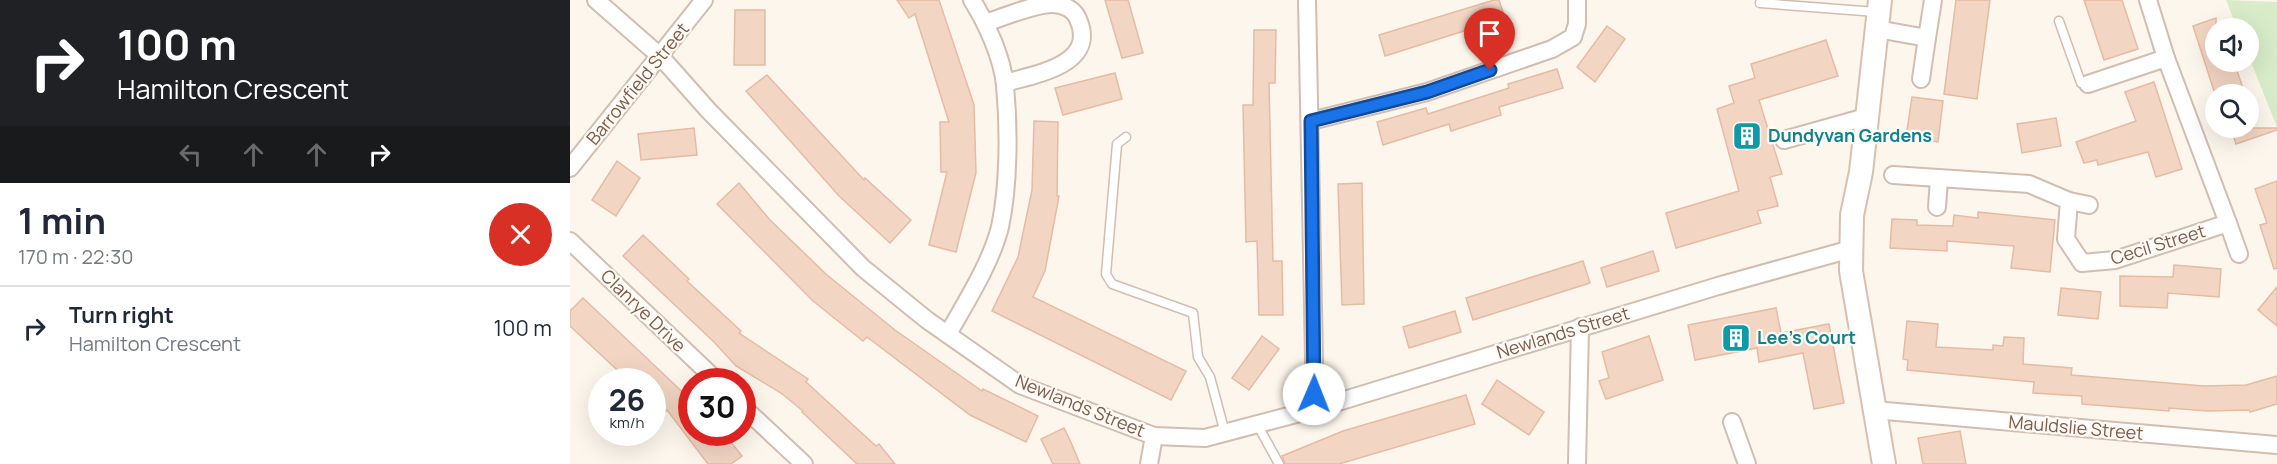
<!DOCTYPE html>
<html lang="en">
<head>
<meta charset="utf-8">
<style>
  body { margin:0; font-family:Manrope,sans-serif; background:#f2f2f3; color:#1f2937; height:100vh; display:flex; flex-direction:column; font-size:22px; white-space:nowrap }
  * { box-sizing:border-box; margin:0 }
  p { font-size:20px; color:#747a83 }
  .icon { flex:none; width:33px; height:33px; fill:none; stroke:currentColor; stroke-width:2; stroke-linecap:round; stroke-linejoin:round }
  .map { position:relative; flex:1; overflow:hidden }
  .sheet { display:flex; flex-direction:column; background:#fff; width:570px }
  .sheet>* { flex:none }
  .top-card { background:#202124; color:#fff; overflow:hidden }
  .controls { position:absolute; left:1635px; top:18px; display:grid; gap:12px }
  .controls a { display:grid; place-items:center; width:54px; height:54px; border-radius:50%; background:#fff; box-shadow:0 6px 24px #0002; font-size:30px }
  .speed { position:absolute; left:18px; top:368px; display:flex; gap:12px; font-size:30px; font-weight:700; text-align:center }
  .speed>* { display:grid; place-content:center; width:78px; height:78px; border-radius:50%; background:#fff; box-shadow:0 6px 24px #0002; line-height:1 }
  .speed small { font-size:15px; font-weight:400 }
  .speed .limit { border:9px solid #d22; background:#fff; color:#111 }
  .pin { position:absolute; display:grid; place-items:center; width:51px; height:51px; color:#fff; margin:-62px -26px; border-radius:50% 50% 50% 0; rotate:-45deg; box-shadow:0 0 6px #0007 }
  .pin .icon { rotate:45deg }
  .me { position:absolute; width:66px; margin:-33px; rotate:1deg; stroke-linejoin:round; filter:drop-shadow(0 0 4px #0008) }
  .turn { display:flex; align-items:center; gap:21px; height:126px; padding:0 18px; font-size:27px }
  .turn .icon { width:78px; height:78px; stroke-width:2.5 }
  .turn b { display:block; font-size:42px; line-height:51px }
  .lanes { display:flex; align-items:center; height:57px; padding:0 18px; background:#0003; justify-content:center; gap:30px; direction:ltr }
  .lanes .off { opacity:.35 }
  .round { display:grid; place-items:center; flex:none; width:63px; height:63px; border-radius:32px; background:#f2f2f3 }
  .overview { display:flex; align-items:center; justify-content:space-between; height:102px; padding:0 18px }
  h1 { font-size:36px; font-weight:700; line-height:45px }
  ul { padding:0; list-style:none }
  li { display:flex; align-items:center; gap:18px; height:84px; padding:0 18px; border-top:2px solid #e0e1e3 }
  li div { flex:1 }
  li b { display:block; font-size:22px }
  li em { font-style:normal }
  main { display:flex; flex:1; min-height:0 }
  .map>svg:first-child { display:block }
  .green { fill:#d8ecc9 }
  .building { fill:#f3d5c3; stroke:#e6bba3; stroke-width:1.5 }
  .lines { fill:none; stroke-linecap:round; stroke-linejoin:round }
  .service-casing { stroke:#d1beb0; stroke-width:11 }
  .minor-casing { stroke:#d1beb0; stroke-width:20 }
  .secondary-casing { stroke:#d6c0b0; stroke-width:26 }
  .service { stroke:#fff; stroke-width:8 }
  .minor { stroke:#fff; stroke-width:16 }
  .secondary { stroke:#fff; stroke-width:22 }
  .route-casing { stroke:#114b97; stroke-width:15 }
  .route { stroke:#1a73e8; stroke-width:10 }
  .labels { text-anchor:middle; stroke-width:4.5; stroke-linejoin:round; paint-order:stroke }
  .street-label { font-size:18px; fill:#7a5c4d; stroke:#fffaf3 }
  .culture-label { font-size:18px; font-weight:bold; fill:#0d838f; stroke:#fffaf3; text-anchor:start }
</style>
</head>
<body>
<main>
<section class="sheet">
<div class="top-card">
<div class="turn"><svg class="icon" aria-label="right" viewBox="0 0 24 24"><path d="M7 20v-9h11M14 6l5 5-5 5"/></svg><div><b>100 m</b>Hamilton Crescent</div></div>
<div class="lanes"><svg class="icon off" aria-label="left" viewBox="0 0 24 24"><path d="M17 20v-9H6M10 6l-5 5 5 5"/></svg><svg class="icon off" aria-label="ahead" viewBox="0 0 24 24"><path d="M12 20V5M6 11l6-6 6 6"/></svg><svg class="icon off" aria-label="ahead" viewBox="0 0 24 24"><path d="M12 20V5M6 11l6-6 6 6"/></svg><svg class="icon" aria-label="right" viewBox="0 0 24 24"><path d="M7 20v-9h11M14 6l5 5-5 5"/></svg></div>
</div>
<div class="overview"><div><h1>1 min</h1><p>170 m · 22:30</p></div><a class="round" style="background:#d93025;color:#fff"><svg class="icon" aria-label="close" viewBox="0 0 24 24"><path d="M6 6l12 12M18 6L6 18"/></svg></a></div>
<ul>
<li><svg class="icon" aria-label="right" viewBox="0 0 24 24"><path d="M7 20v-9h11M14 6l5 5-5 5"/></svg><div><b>Turn right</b><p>Hamilton Crescent</p></div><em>100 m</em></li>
</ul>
</section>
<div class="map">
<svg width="1707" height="464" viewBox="0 0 1707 464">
  <rect width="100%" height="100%" fill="#fdf6ec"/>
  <!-- green -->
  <path class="green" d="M1656,0l51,2v125l-28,-70 -1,-29h-11z"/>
  <!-- building -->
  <g class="building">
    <path d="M327,0h42l35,105 2,68 -20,79 -27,-7 18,-73h-6l-1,-50h9l-34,-108 -6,4z"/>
    <path d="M535,0h23l15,53 -21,5z"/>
    <path d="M924,0h5l6,18 -120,38 -6,-21z"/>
    <path d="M1386,0h34l-13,99 -33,-5z"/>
    <path d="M1514,0h38l16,49 -34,11z"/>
    <path d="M165,10h30v55h-31z"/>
    <path d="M1646,18v44h18l11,32h-30l-22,-68z"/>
    <path d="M1037,26l18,13 -30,43 -18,-15z"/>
    <path d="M684,30h22l-1,53h-6l4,178h9l1,54h-24l-2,-74 -11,1 -3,-137h10z"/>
    <path d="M1256,40l12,36 -79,24 23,74 -12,3 8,29 -21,5 4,12 -85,25 -10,-35 73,-22 -22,-82 17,-6 -5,-17 26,-8 -4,-14z"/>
    <path d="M987,69l6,19 -64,19 2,8 -50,16 -2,-7 -66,21 -6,-23 49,-14 2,6 81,-26 -1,-4z"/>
    <path d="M545,73l7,26 -59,16 -8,-27z"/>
    <path d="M197,75l97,105 1,-2 46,42 -21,23 -51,-47 -93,-105z"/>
    <path d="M1584,82l28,87 -26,8 -8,-25 -50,13 -1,-5 -13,3 -8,-21 60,-21 -11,-29z"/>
    <path d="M1342,97l31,4 -5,41 -32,-5z"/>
    <path d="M1486,118l5,28 -39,7 -5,-29z"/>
    <path d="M464,121l24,1 -1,74h2l-14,75 -12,26 153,74 -15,29 -179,-89 26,-54 14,-67z"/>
    <path d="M124,128l3,27 -56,5 -3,-26z"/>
    <path d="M1661,128h46v2l-41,14z"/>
    <path d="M47,161l23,17 -24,38 -24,-16z"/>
    <path d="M1707,181v87l-3,1 -14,-44 7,-2 -12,-34z"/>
    <path d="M169,183l31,37 57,55 68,55 87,61 1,-2 55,27 -12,26 -56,-27 -103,-78 -4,4 -50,-40 -96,-97z"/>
    <path d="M792,183l2,121 -22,1 -4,-121z"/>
    <path d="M1408,212l77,8 -5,52 -39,-4 3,-22 -67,-5v10l-57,-3 2,-29 25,1v5l36,1 1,-11 24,3z"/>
    <path d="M73,235l46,44 -2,2 54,50 -2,2 69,46 -2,3 70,64 3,-2 16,20h-38l-55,-52 1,-1 -22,-18 -45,-27 -22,-24 -91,-86z"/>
    <path d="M1083,251l6,20 -52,16 -6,-19z"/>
    <path d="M1013,261l7,22 -117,37 -7,-22z"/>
    <path d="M1604,265l47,4 -2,28 -51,-4 -1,15 -47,-2v-30l53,1z"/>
    <path d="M1707,287v39l-19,-16z"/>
    <path d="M1491,288l40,4 -3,27 -40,-4z"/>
    <path d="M13,298l109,103v31h31l19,24 -11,8h-23l-41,-54 -3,3 -12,-11v-21h-23l-59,-55v-15z"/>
    <path d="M1206,308l5,25 48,-9 15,79 -30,6 -11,-56 -44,9 -2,-14 -62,12 -7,-35z"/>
    <path d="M885,311l6,21 -52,16 -6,-21z"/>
    <path d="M1337,321l31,3 -2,23 57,3v-5l10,1 1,-9 20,1 -1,26 49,4 -1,7 133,11 42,-1 31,-9v28l-27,8 -1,-2 -42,1 -38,-3v3l-87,-7v-8l-49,-3 1,-11 -127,-12 1,-10 -5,-1z"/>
    <path d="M692,336l17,13 -30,41 -17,-12z"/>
    <path d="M1079,336l14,44 -57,19 -7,-18 10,-3 -7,-26z"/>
    <path d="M927,380l47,32 -15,23 -47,-31z"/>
    <path d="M896,395l9,29 -136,40h-54l-3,-8 61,-25z"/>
    <path d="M494,428l6,12 10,24h-27l-12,-25z"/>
    <path d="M1390,431l6,33h-43l-5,-26z"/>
  </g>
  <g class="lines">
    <!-- service casing -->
    <g class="service-casing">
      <g id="service">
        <path d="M1190,3l116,9"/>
        <path d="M1489,21l22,62 7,1"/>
        <path d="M556,137l-9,7 -11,130 6,10 81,29 5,44 12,20 15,56"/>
        <path d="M687,424l22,40"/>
      </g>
    </g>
    <!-- minor casing -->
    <g class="minor-casing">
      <g id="minor">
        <path d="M26,0l65,57 47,53 155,158 64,52 93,65 134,51 51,2 110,-29 403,-123 133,-37"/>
        <path d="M737,0l8,409"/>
        <path d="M415,23c19,-6 49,-19 67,-19 11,0 22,5 26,15 20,46 -42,55 -73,64"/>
        <path d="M1307,29l50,9 -6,41"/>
        <path d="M1357,38l6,-38"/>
        <path d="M1518,84l78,-26"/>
        <path d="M741,121l116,-29 125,-43 21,-12 4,-13v-24"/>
        <path d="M1214,140l82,-23"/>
        <path d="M0,168l134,-168"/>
        <path d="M1323,175l136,9 40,17 -3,38 16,24 33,-3 113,-37 -62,-165 -18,-58"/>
        <path d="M1499,201l20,4"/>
        <path d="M1367,207l2,-28"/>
        <path d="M1658,223l11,31"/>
        <path d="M0,241l147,140"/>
        <path d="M378,334c18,-32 43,-71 52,-107 9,-42 9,-99 5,-142 -3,-28 -18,-61 -33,-85"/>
        <path d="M172,406l62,58"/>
        <path d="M1304,410l403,35"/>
        <path d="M1162,422l15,42"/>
        <path d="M579,464l5,-28"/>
        <path d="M1007,464l3,-137"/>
      </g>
    </g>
    <!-- secondary casing -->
    <g class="secondary-casing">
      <path id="secondary" d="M1310,0l-19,172 -9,43 -1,56 33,193"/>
    </g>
    <!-- service -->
    <use href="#service" class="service"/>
    <!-- minor -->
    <use href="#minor" class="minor"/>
    <!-- secondary -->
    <use href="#secondary" class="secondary"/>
  </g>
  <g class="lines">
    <!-- route casing -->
    <g class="route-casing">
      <path id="route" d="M744,394l-3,-273 116,-29 63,-22"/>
    </g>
    <!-- route -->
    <use href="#route" class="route"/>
  </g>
  <!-- icons -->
  <defs>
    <g id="building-square" transform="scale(1.5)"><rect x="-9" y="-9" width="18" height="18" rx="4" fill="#0f9aa8" stroke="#fffaf3"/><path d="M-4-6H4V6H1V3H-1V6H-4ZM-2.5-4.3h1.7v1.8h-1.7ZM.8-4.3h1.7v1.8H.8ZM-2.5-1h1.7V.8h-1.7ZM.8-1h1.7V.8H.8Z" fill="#fff"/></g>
  </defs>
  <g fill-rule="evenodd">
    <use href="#building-square" x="1177" y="136"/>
    <use href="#building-square" x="1166" y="338"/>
  </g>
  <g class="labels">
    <!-- street labels -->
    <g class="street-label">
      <text transform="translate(68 84) rotate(-51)" y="6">Barrowfield Street</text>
      <text transform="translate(1588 245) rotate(-17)" y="6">Cecil Street</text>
      <text transform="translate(73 311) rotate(44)" y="6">Clanrye Drive</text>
      <text transform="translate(993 333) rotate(-17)" y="6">Newlands Street</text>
      <text transform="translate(510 406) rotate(22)" y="6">Newlands Street</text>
      <text transform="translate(1506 428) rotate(5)" y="6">Mauldslie Street</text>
    </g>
    <!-- culture labels -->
    <g class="culture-label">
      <text x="1198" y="142">Dundyvan Gardens</text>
      <text x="1187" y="344">Lee's Court</text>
    </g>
  </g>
</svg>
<div class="controls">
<a><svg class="icon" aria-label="sound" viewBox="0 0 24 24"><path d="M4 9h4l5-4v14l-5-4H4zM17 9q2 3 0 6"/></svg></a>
<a><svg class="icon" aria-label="search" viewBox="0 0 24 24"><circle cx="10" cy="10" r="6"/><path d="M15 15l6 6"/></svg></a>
</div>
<div class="speed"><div>26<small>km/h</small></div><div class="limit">30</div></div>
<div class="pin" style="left:920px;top:70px;background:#d93025"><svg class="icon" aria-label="arrive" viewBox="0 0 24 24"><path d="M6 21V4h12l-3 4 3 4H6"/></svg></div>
<svg class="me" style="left:744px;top:394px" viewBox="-20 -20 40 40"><circle r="19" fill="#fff"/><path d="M0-13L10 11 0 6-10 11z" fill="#1a73e8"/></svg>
</div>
</main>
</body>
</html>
